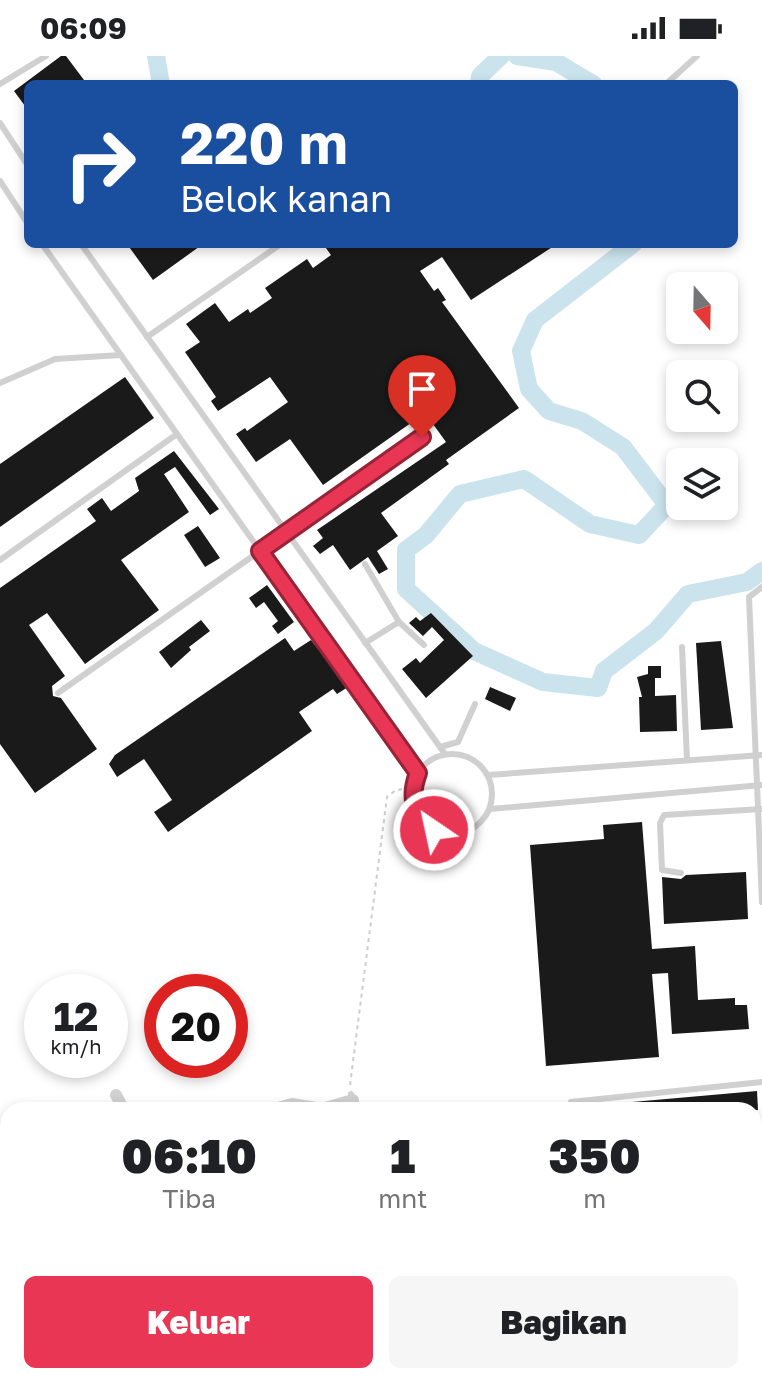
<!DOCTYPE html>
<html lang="id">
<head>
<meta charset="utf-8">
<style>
  body { margin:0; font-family:"Golos Text",sans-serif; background:#f6f6f6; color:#202124; height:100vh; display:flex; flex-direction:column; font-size:30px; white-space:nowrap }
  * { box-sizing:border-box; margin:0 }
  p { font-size:26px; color:#757577 }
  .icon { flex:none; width:44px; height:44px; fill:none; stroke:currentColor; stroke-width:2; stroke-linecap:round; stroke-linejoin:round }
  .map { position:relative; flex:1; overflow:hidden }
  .drawer { position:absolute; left:0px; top:1046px; width:762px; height:282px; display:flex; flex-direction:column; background:#fff; border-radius:24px 24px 0 0; box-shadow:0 4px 12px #0003 }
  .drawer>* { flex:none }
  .top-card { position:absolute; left:24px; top:24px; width:714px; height:168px; border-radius:12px; box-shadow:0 4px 12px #0003; background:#1a4fa0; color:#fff; overflow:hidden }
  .needle { width:52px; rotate:160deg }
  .tools { position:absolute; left:666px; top:216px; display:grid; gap:16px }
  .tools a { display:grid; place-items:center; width:72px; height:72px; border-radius:12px; background:#fff; box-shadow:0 4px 12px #0003; font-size:40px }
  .speed { position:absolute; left:24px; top:918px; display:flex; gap:16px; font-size:40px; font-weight:700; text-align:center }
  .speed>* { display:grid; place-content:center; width:104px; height:104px; border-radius:50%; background:#fff; box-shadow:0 4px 12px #0003; line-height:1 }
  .speed small { font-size:20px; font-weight:400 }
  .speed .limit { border:12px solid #d22; background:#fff; color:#111 }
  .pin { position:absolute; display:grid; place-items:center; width:68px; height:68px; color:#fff; margin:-82px -34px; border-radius:50% 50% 50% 0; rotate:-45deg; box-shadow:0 0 8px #0007 }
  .pin .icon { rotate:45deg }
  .me { position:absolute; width:88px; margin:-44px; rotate:326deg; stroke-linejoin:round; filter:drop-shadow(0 0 6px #0008) }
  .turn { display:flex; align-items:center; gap:28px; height:168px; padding:0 24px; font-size:36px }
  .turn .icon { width:104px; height:104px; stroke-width:2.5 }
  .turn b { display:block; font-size:56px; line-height:68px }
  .eta { display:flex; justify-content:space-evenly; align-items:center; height:136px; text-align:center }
  .eta b { font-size:48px; font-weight:800; line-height:56px }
  .button { display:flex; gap:16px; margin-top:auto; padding:16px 24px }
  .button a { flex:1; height:92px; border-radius:12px; background:#e83654; color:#fff; font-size:32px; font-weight:800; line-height:92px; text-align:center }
  .button a+a { background:#f6f6f6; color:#202124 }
  .status { display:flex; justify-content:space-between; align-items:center; height:56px; padding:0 40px; background:#fff; direction:ltr }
  .status svg { height:22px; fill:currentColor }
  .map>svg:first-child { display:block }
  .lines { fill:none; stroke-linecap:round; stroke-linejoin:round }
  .river { stroke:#cbe3ec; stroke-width:18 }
  .building { fill:#1a1a1a }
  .path { stroke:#cdcdcd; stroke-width:2; stroke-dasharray:4 4; stroke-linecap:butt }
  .service { stroke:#d0d0d0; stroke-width:6 }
  .minor { stroke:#d0d0d0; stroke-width:12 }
  .route-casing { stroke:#972337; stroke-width:20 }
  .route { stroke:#e83654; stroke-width:14 }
</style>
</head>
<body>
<div class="status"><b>06:09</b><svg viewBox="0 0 49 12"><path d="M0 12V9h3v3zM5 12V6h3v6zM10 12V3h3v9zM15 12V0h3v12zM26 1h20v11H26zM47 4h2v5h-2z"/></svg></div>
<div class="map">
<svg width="762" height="1327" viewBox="0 0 762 1327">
  <rect width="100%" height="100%" fill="#fff"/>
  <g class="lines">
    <!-- river -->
    <g class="river">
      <path d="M156,0l5,28"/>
      <path d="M517,0l39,6 37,22"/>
      <path d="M479,28l1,-8 21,-20"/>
      <path d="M633,188l-98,76 -14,31 8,38 20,22 33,10 41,26 44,58 -28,30 -49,-11 -66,-45 -64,15 -34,41 -20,15v39l68,62 69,31 55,6 6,-17 52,-40 32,-37 59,-12 15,-11"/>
    </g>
  </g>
  <!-- building -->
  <g class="building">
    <path d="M61,0h5l21,28h-59v26l-14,-19z"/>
    <path d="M127,188h76l-50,36z"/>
    <path d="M323,188h234l-86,56 -29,-43 -22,14 14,20 4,-3 8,12 -4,2 77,106 -73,52 3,4 -68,49 17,23 -21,15 11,18 -9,5 -11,-17 -18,13 -17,-25 -13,9 -7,-8 10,-8 -6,-8 129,-88 -21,-29 -102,72 -33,-46 -34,23 -20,-28 9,-6 2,3 41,-29 -18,-25 -52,34 -7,-10 5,-4 -31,-45 15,-10 -14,-18 29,-21 14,19 19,-13 2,4 22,-15 -7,-10 42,-29 6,9 18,-13z"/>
    <path d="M125,321l29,41 -154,109v-63z"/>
    <path d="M174,395l45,58 -9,6 -35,-48 -11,7 25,38 -68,48 38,50 -74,54 -38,-51 -18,12 36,51 -13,10 1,10 8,2 36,51 -62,44 -35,-49v-156l96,-67 -9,-12 15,-11 9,13 28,-20 -4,-13z"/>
    <path d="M198,470l22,32 -15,9 -21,-32z"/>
    <path d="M267,529l27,37 -16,12 -6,-8 6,-5 -14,-19 -8,6 -7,-10z"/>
    <path d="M431,557l42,43 -47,42 -24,-29 14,-11 4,5 24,-23 -12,-13 -9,9 -14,-13 7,-6 4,4z"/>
    <path d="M201,564l9,11 -21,16 2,3 -20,18 -12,-16z"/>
    <path d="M285,582l9,13 17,-11 37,47 -11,7 -4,-5 -34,23 13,19 -144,101 -14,-20 18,-12 -28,-41 -27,18 -8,-13 6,-9z"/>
    <path d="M721,585l12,87 -32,2 -5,-87z"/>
    <path d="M648,610h13v12h-6v18l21,-1 1,36 -37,1 -1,-35h3l-5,-20 11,-3z"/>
    <path d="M490,631l26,11 -6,13 -25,-12z"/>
    <path d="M642,766l10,127 43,-3 3,54 37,-2v7h12l2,24 -77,5 -4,-61 -16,1 7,83 -113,9 -16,-221 74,-6 -1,-14z"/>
    <path d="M746,816l2,47 -84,5 -2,-47 19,2 5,-4z"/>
    <path d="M757,1035l1,19h-171v-4z"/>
    <path d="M754,1081h6l2,22v181l-8,1z"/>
  </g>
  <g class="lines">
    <!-- path -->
    <path class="path" d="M350,1029l37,-288 9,-7 16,-2"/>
    <!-- service -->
    <g class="service">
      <path d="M0,28l46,-28"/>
      <path d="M666,28l31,-28"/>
      <path d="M0,67l28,43"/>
      <path d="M0,125l28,43"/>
      <path d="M42,188l376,529"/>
      <path d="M81,188l364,510"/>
      <path d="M147,281l134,-93"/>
      <path d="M0,327l55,-24 66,-4"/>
      <path d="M0,504l177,-126"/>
      <path d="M365,508l34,58 25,23"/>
      <path d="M762,531l-13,10 13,305"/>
      <path d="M365,587l34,-21"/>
      <path d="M682,591l5,113"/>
      <path d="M58,637l364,-256"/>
      <path d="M440,691l18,-5 17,-38"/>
      <circle cx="452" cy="738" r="40"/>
      <path d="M488,719l274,-20"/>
      <path d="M490,753l272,-24"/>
      <path d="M681,817l-19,-3 -2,-47 4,-8 98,-6"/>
      <path d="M351,1038l6,16"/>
      <path d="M571,1046l191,-20"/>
    </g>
    <!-- minor -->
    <g class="minor">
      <path d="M116,1039l8,15"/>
      <path d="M271,1054l21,-6 30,5 31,-9"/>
      <path d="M0,1172l8,-2"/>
      <path d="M0,1220l8,20"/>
      <path d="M32,1320l1,7"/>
      <path d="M120,1320l2,7"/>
    </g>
  </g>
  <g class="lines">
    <!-- route casing -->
    <g class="route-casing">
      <path id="route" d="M422,381l-162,114 158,222c-9,24 -5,41 16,57"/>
    </g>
    <!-- route -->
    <use href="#route" class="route"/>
  </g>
</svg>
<div class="tools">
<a><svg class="needle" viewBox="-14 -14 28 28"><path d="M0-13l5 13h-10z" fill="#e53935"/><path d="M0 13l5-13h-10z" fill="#757577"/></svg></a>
<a><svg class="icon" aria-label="search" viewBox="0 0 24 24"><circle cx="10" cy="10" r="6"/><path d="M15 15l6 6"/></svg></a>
<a><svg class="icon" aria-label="layers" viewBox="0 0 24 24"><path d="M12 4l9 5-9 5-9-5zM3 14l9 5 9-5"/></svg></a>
</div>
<div class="speed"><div>12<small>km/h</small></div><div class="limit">20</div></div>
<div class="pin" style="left:422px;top:381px;background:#d93025"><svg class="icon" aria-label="arrive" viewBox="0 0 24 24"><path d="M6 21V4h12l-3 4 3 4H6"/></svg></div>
<svg class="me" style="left:434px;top:774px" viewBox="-20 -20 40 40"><circle r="17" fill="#e83654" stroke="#fff" stroke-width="3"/><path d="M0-11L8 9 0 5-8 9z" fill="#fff"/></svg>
<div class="top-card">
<div class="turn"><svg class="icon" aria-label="right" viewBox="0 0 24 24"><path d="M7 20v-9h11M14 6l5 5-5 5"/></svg><div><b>220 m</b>Belok kanan</div></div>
</div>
<section class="drawer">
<div class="eta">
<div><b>06:10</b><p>Tiba</p></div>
<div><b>1</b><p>mnt</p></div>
<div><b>350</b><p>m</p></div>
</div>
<div class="button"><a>Keluar</a><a>Bagikan</a></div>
</section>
</div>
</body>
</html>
